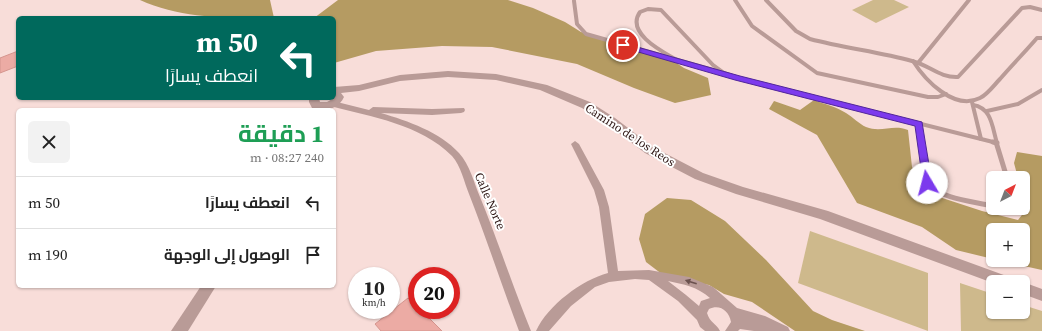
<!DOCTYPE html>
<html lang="ar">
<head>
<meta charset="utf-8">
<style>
  body { margin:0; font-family:"Source Serif 4",Cairo,serif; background:#f2f2f2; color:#222; direction:rtl; height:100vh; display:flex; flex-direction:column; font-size:15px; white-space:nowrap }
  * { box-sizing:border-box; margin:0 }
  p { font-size:13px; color:#767676 }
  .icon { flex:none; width:22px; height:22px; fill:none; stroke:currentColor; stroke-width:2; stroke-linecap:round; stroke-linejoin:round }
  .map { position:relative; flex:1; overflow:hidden; direction:ltr }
  .panel { position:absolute; left:16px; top:108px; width:320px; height:180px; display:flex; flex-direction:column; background:#fff; border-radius:6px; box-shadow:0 1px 3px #0004; direction:rtl }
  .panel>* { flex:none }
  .top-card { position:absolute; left:16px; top:16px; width:320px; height:84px; border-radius:6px; box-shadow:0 1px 3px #0004; direction:rtl; background:#00695c; color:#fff; overflow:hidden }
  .needle { width:26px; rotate:42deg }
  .controls { position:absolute; left:986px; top:171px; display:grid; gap:8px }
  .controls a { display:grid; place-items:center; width:44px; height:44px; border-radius:6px; background:#fff; box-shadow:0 1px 3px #0004; font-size:20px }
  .speed { position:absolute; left:348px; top:267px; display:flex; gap:8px; font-size:20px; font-weight:700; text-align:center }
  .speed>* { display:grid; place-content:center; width:52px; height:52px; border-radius:50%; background:#fff; box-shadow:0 1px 3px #0004; line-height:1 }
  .speed small { font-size:10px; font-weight:400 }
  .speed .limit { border:6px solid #d22; background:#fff; color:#111 }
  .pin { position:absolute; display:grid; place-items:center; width:34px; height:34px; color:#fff; margin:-17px; border:2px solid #fff; border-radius:50%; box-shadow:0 1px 4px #0007 }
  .me { position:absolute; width:44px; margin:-22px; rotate:352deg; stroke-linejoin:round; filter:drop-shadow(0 0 3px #0008) }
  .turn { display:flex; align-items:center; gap:14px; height:84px; padding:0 12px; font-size:18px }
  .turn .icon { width:52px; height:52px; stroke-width:2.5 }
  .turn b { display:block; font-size:28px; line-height:34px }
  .round { display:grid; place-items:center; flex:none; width:42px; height:42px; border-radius:6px; background:#f2f2f2 }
  .headline { display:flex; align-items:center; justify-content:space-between; height:68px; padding:0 12px }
  h1 { font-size:24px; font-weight:700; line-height:30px; color:#1e9e55 }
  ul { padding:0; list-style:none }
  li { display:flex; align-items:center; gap:12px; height:52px; padding:0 12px; border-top:1px solid #e0e0e0 }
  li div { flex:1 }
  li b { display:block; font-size:15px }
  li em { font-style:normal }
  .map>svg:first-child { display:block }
  .green { fill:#ceb98c }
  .forest { fill:#b59b62 }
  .building { fill:#ecaba4; stroke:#d4958e }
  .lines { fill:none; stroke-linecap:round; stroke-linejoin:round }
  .service-far1 { stroke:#b99b97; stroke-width:4 }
  .service { stroke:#b99b97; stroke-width:5 }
  .minor { fill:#b99b97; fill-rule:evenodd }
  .tertiary { fill:#b99b97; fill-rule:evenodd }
  .oneway { fill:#6b514e }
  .route { fill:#7c3aed; stroke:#51269a }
  .labels { text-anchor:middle; stroke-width:4; stroke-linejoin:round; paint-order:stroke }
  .street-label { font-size:12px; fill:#2b1412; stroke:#fff }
</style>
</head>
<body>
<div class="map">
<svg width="1042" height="331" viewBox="0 0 1042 331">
  <rect width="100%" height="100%" fill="#f8ddd9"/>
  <!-- green -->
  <g class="green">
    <path d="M873,0h21l15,7 -33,16 -24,-13z"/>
    <path d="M810,231l118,42v58l-130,-48z"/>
    <path d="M960,283l33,11v18h30v-7l19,6v20h-81z"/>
  </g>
  <!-- forest -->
  <g class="forest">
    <path d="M140,0h130l4,18c-45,0 -92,1 -134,-18z"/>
    <path d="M338,0h170l25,8 32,14 16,10 62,17 29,11 12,8 24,10 3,17 -36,8 -41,-15 -57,-24 -85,-17 -50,-1 -66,5 -42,12v-45h-20z"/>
    <path d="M814,100c10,4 23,7 32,13 7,4 13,11 20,14 15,6 27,-3 42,3l4,37 18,27 52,17 36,9 7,-9 -2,-8v-25h-5l-4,-15 3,-11 25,4v114l-45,-10h26v-30h-30v29l-37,-9 -34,-23 -65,-24 -40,-68 -48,-26 5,-8 26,9z"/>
    <path d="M667,198l24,2 34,21 41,39 47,51 19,9 33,11h-70l-43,-29 -28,-8 -15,-9 -42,-7 -21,-16 -7,-23 6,-25z"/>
  </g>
  <!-- building -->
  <g class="building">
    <path d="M18,51v15l-18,7v-15z"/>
    <path d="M408,298l9,8v4h4l21,21h-61l-6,-7z"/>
  </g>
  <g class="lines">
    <!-- service-far1 -->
    <g class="service-far1">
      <path d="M735,0l17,26 65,47 111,24h10l8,-3"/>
      <path d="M766,0l30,31 14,8c34,9 69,13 102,22 17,4 28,17 46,16l64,-69 8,-1 12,3"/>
      <path d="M574,1l3,23 9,10 134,38"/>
      <path d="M677,60c-14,-8 -52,-27 -37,-48l8,-3 13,1 52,55 11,8 14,5 259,65"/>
      <path d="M913,61c12,19 41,50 67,37 8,-4 14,-13 20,-19 12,-14 25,-27 37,-41h5"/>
      <path d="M918,63l51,-63"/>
      <path d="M972,102l9,37"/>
      <path d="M973,105c19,3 19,22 24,38"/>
      <path d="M987,111l31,-7 24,-14"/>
      <path d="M919,124l3,19"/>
    </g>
    <!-- service -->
    <g class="service">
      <path d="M921,142l6,41c16,17 45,18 66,23"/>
      <path d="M993,142l4,1"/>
      <path d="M996,142l11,36"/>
      <path d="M1000,208h13"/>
    </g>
    <!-- minor -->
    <g class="minor">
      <path d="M333,101l36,9 4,-3 59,2 32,-1 1,2 -1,2 -3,1 -29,2 -51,-2c27,8 59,19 78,40 11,12 15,30 21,44 18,44 33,90 51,134h-12c-17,-45 -32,-91 -50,-137 -5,-12 -8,-28 -17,-38 -32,-32 -80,-39 -122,-50l-1,-2z"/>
      <path d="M575,141l4,3 25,46 5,17 9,64 31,-1 40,7 24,10 24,21 28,8 23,11 2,4h-36l-14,-2 -2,2h-13l6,-9c-2,-11 -11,-18 -22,-13l-2,4c3,10 9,10 13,18h-15l-5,-4 -3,-7 -19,-19 -29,-21 -14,-1 -26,3 -14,5 -24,19 -22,25h-13c12,-26 46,-51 72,-58l-9,-66 -5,-17 -23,-46zM668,281c15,3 30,6 42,17l-9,3 -2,5 -13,-11z"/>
    </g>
    <!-- tertiary -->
    <g class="tertiary">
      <path d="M448,71l48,3 51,11 43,17 25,16 38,29 50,26 40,14 85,24 184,67 2,4 -21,1 -173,-64 -84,-25 -41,-15 -50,-26 -38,-29 -25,-16 -42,-18 -44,-10 -48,-3 -48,4 -41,10 -18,2 3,4c-6,13 -19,14 -32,11l-3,-6v-4h10l1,4h7l7,-4v-11l25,-2 41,-10z"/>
      <path d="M1022,282h1l19,7v12l-19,-7z"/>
      <path d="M201,286h15l-28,45h-17z"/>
    </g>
  </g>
  <!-- one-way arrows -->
  <defs><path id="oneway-solid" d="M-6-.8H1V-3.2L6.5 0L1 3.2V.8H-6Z"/></defs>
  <use class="oneway" href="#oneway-solid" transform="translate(691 282) rotate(-162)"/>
  <!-- route -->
  <path class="route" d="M623,43l117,33 182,46 10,61 -5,3 -4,-3 -8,-57 -180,-46 -114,-33 -1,-2z"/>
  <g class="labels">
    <!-- street labels -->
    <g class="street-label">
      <text transform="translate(630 135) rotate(33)" y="4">Camino de los Reos</text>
      <text transform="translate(490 201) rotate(67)" y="4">Calle Norte</text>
    </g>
  </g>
</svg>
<div class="controls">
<a><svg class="needle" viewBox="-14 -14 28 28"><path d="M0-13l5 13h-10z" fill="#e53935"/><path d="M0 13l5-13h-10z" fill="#767676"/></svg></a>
<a>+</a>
<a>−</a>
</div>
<div class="speed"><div>10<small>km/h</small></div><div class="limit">20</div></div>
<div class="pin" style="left:623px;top:45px;background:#d93025"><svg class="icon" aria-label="arrive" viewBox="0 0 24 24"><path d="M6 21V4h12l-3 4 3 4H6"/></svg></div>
<svg class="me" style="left:927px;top:183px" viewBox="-20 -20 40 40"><circle r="19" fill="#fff"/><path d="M0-13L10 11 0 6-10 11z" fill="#7c3aed"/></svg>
<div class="top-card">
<div class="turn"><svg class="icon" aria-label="left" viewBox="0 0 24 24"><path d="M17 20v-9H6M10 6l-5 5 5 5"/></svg><div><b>50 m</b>انعطف يسارًا</div></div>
</div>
<section class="panel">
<div class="headline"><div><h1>1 دقيقة</h1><p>240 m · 08:27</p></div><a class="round"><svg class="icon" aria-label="close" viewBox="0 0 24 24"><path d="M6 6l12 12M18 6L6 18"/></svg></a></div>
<ul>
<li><svg class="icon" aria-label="left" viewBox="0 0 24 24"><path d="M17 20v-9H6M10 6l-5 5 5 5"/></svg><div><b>انعطف يسارًا</b></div><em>50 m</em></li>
<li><svg class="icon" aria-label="arrive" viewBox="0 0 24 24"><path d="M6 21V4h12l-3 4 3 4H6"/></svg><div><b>الوصول إلى الوجهة</b></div><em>190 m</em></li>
</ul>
</section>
</div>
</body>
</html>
